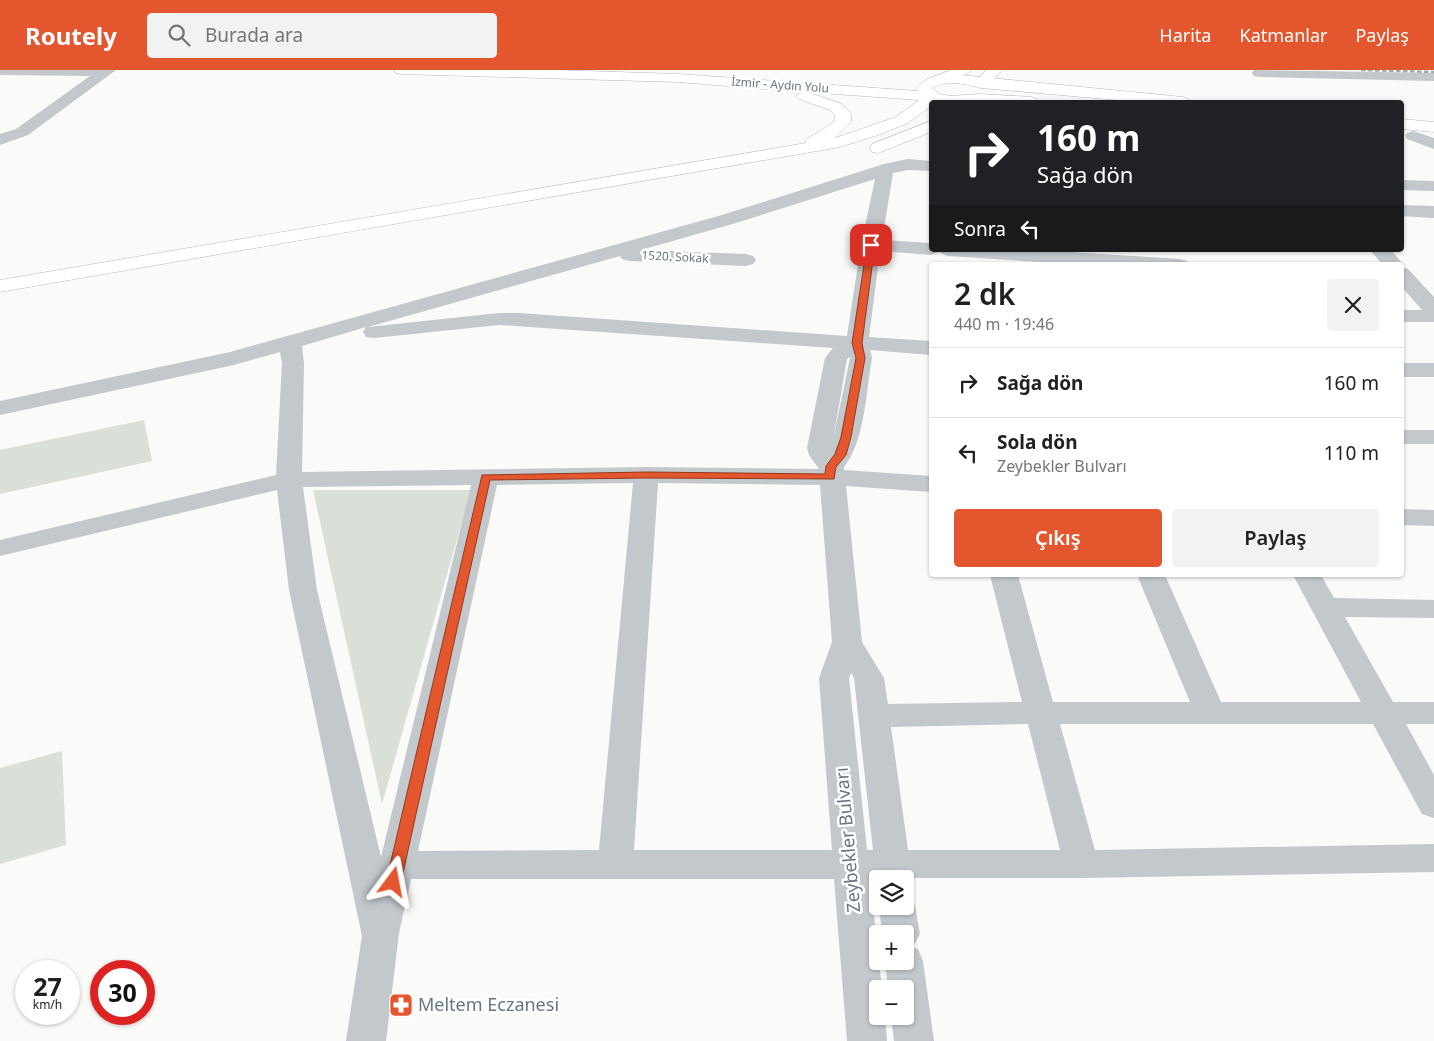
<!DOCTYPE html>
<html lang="tr">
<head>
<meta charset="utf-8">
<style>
  body { margin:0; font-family:"Noto Sans",sans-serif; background:#f2f2f2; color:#202124; height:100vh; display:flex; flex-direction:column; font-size:19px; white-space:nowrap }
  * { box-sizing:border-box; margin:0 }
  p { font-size:16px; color:#757577 }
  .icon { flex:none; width:28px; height:28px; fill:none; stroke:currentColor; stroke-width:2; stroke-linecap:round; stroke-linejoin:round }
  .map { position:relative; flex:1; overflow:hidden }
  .sheet { position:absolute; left:929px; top:192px; width:475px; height:315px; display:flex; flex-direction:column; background:#fff; border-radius:5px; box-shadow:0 1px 4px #0004 }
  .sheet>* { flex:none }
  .top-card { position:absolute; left:929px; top:30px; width:475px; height:152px; border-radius:5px; box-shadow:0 1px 4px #0004; background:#202124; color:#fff; overflow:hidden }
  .controls { position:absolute; left:869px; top:800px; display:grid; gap:10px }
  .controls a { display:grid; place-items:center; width:45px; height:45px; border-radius:5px; background:#fff; box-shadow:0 1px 4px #0004; font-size:25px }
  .speed { position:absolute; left:15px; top:890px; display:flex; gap:10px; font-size:25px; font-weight:700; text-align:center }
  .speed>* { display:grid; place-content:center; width:65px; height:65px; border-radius:50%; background:#fff; box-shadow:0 1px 4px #0004; line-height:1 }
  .speed small { font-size:12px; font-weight:400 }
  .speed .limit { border:8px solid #d22; background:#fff; color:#111 }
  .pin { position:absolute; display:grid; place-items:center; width:42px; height:42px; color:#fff; margin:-21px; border-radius:10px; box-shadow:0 2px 8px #0006 }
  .me { position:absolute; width:55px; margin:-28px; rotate:13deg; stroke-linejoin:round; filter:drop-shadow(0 0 4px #0008) }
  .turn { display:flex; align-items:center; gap:18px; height:105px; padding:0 25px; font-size:22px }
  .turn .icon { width:65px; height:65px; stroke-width:2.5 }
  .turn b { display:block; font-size:35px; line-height:42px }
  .then { display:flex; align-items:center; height:48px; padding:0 25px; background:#0003; gap:10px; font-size:19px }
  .round { display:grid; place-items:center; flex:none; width:52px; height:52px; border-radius:5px; background:#f2f2f2 }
  .overview { display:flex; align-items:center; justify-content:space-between; height:85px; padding:0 25px }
  h1 { font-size:30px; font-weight:600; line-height:38px }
  .primary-button { display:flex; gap:10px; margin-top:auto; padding:10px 25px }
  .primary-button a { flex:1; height:58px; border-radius:5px; background:#e4572e; color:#fff; font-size:20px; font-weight:600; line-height:58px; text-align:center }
  .primary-button a+a { background:#f2f2f2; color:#202124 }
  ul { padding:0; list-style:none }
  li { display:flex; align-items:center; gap:15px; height:70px; padding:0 25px; border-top:1px solid #e0e0e0 }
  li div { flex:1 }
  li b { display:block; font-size:19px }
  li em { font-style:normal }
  header { display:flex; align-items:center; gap:30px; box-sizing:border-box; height:70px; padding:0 25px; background:#e4572e; color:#fff }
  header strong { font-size:24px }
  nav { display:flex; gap:28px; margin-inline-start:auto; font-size:18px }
  .search { width:350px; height:45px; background:#f2f2f2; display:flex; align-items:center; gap:12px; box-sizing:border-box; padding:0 18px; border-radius:5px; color:#757577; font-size:19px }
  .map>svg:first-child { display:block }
  .green { fill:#dadfd7 }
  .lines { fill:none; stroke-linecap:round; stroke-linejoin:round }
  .major-casing { stroke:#b5babe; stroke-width:1 }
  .highway-casing { stroke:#b4b9bd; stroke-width:1 }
  .minor { fill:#c3c8cc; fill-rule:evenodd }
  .major { fill:#fff; fill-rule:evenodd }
  .highway { fill:#fff; fill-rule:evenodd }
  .rail { stroke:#a2aab0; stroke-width:2.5; stroke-dasharray:4.5 2.5; stroke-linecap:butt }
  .route { fill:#e4572e; stroke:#94391e }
  .labels { text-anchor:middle; stroke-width:5; stroke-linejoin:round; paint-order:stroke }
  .far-street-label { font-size:12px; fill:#657683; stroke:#fff }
  .near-street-label { font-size:18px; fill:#657683; stroke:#fff }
  .near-poi-label { font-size:18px; fill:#657683; stroke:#fff; text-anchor:start }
</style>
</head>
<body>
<header>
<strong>Routely</strong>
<div class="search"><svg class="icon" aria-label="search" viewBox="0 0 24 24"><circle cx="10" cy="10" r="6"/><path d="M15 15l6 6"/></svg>Burada ara</div>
<nav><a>Harita</a><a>Katmanlar</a><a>Paylaş</a></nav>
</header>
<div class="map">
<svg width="1434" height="971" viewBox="0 0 1434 971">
  <rect width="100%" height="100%" fill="#fafaf8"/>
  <!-- green -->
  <g class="green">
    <path d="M144,350l8,41 -152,33v-44z"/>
    <path d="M313,420h158l-89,314z"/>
    <path d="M62,681l4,94 -66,19v-96z"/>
  </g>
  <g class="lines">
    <!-- major casing -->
    <g class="major-casing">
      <g id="major">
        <path d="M951,0h20l-2,3 -31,11 -5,-1 -2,-3 2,-3z"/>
        <path d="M987,0h16l-17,16h-10l-3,-3z"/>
      </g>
    </g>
    <!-- highway casing -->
    <g class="highway-casing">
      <g id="highway">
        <path d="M394,0h161l123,4 240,17 -2,-2c9,-12 20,-14 34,-15l233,23 5,2 3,3h-52l-158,-14c-15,-4 -35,-9 -49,0l7,6 12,2 28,-2 53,3 5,2 3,3h-109v4l-23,17 -27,11 -41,13 -840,145v-12l806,-137 -1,-2c4,-5 21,-12 30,-20v-6l-5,-5 -31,-11 -3,-3 6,-4 -124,-10 -277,-8 -5,-1zM807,22l112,8 -23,17 -61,21 16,-16v-8l-9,-10z"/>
        <path d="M1401,49l33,3v10l-33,-3z"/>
        <path d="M931,51v11l-53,21 -6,-1 -2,-4 2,-4z"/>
      </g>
    </g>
    <!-- minor -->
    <g class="minor">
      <path d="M0,0h116l-88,65 -28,10v-11l16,-5 74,-53 -90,-1z"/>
      <path d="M1254,0l180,3v8l-175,-4 -5,-1 -2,-3z"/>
      <path d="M1413,61l21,7v11l-27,-10 -2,-3 2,-3z"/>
      <path d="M908,89l23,2v10l-23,-1 -15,3 -11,67 49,3v7h107l142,9 7,2 3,4h-102l-141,-9 -8,-4 -8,3 -51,-4 -11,86 62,4v14l-61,-5 2,8c-6,33 -7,83 -28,109v3l87,6v16l-85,-6 16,156 22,36 4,26 134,-2 -32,-127h28l35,127h137l-53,-127h28l56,127h140l-68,-127h28l13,23 100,2v18l-89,-1 48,85h41v22h-28l28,51v43l-12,-4 -49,-90h-313l35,126 339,-6v28l-353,6h-169l-7,12v-11h-27v3l-2,-3h-6l12,110h-4v27h7l2,25h-40l-13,-162h-423l-12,54 -13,108h-40l16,-105 -73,-346 -12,-100 -277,66v-16l276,-65 6,-112 -2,-11 -46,13 -234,50v-14l230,-49 492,-137 162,-51zM875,109l-14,66 -14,91 -328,-23h-20l-131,14 252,-71 2,3 7,2 117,5 7,-2 3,-4 -3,-4 -7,-2 -105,-4 95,-27zM499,255l334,23 -8,10 -18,90 2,7 10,14 -173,-2 -344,5 2,-109 -2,-17 64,-19 -3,5 3,5 8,1zM850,287v1l-17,82 14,-81zM633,413l-34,367 -181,1 79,-366zM658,413l162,2 12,157 -13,36 13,172h-198zM471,415l-90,372 -64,-267 -14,-103zM851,603l3,5 19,172h-6l-18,-172zM1028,654l32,126h-152l-17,-123z"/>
      <path d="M1401,110l33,1v10l-33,-1z"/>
      <path d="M1401,135l33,1v12l-33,-2z"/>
      <path d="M1370,180h21l13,15 -2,2 6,2 26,28v25h-33v-12h21l-21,-24v-21h-18z"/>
      <rect x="1401" y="293" width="33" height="14"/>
      <rect x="1401" y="360" width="33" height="14"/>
      <path d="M1401,439l33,1v16l-33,-1z"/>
      <path d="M905,824l5,1 5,11 5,28 -6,11 -4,2 8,2 5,12 11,80h-40l-3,-25h14v-27h-17l-3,-28h20v-27h-23l-3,-28h26z"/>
    </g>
    <!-- major -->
    <use href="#major" class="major"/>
    <!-- highway -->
    <use href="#highway" class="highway"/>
    <!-- rail -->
    <path class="rail" d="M1361,0l73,2"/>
  </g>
  <!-- route -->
  <path class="route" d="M871,172l4,3 -13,98 3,15 -14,79 -5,18 -10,12 -2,12 -188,-1 -156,2 -89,402 -2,5 -6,1 -5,-1 -2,-5 96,-407 164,-3 179,2 1,-8 9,-12 6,-17 15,-79 -4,-15 15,-98z"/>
  <!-- icons -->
  <defs>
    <g id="pharmacy-square" transform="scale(1.25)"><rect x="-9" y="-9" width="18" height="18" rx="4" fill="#e4572e" stroke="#fff"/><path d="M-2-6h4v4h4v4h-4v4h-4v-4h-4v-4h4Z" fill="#fff"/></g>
  </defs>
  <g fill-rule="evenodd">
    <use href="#pharmacy-square" x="401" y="935"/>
  </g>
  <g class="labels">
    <!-- far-street labels -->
    <g class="far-street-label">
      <text transform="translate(780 15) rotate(4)" y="4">İzmir - Aydın Yolu</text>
      <text transform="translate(675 187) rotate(3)" y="4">1520. Sokak</text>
    </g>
    <!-- near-street labels -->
    <g class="near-street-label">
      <text transform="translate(848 770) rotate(-95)" y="6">Zeybekler Bulvarı</text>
    </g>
    <!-- near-poi labels -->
    <g class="near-poi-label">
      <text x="418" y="941">Meltem Eczanesi</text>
    </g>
  </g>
</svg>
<div class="controls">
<a><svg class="icon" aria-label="layers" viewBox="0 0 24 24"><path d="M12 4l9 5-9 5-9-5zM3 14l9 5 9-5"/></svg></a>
<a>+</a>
<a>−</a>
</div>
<div class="speed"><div>27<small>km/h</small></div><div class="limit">30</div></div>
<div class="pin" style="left:871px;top:175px;background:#d93025"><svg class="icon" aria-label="arrive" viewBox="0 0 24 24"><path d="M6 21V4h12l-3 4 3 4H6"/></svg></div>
<svg class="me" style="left:393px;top:812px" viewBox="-20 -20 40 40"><path d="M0-17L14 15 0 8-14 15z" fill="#e4572e" stroke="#fff" stroke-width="4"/></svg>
<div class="top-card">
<div class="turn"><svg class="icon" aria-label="right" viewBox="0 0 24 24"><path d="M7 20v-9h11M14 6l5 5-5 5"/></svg><div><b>160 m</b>Sağa dön</div></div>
<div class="then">Sonra<svg class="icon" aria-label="left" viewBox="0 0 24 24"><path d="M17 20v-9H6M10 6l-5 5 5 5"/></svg></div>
</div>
<section class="sheet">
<div class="overview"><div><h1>2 dk</h1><p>440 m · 19:46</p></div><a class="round"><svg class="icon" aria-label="close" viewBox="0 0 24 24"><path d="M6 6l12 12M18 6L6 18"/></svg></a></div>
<ul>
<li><svg class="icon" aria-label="right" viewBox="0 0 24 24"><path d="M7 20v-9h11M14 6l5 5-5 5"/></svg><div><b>Sağa dön</b></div><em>160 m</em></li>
<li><svg class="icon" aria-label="left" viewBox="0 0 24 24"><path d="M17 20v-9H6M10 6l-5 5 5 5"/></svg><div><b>Sola dön</b><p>Zeybekler Bulvarı</p></div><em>110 m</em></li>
</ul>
<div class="primary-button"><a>Çıkış</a><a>Paylaş</a></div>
</section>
</div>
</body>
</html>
